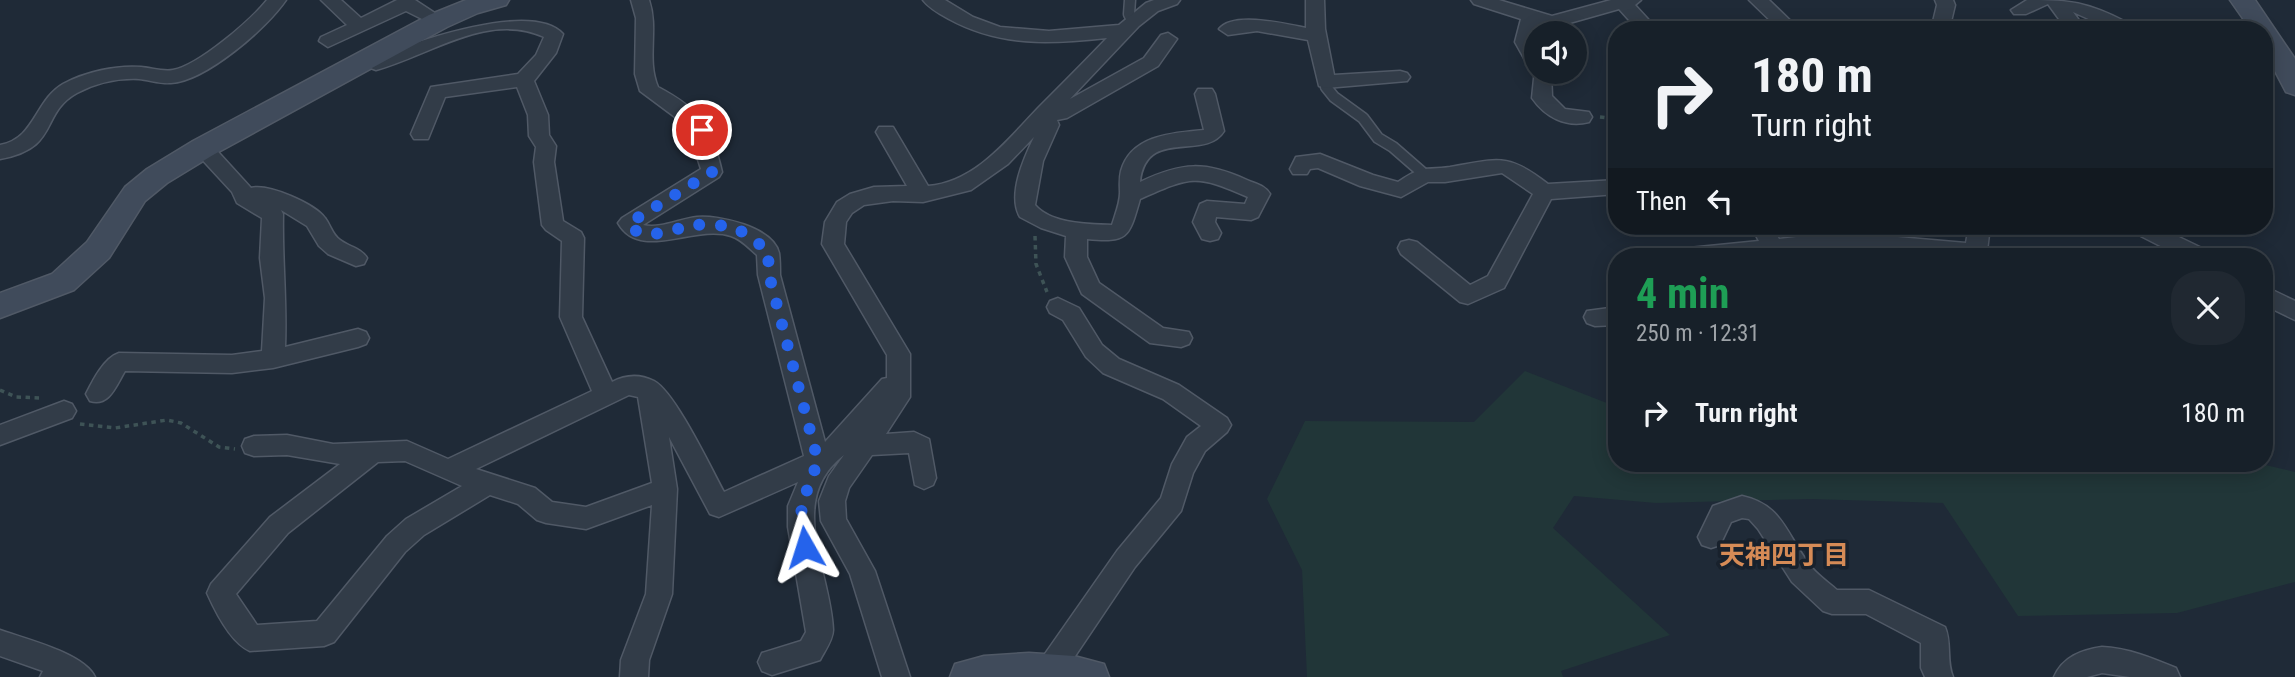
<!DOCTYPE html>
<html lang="en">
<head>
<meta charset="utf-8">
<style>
  body { margin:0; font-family:"Roboto Condensed","Noto Sans JP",sans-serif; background:#202831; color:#f1f3f6; height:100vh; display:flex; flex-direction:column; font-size:26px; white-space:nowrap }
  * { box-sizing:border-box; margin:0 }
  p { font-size:23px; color:#9ea3a8 }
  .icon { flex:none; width:38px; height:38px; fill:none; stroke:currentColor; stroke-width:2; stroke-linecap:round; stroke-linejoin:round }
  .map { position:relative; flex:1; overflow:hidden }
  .sheet { position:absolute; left:1608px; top:248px; width:665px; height:224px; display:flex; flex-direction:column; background:#172029; border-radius:28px; box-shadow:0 4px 18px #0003,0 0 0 2px #363e46 }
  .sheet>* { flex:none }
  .guide { position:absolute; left:1608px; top:21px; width:665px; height:214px; border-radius:28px; box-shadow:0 4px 18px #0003,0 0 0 2px #363e46; background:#172029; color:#f1f3f6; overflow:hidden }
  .fabs { position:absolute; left:1524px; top:21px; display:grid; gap:14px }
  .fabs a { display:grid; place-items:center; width:63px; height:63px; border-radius:50%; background:#172029; box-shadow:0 4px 18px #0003,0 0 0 2px #363e46; font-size:35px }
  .pin { position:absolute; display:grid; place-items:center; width:60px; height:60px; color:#fff; margin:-30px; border:4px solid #fff; border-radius:50%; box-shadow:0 2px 7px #0007 }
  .me { position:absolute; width:77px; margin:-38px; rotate:354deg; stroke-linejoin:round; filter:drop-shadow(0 0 5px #0008) }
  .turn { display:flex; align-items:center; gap:24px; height:147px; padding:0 28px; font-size:32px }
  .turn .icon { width:91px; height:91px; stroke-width:2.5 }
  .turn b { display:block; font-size:49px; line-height:60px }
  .then { display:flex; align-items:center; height:66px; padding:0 28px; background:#0003; gap:14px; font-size:26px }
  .round { display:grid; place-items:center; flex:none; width:74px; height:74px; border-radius:28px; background:#202831 }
  .summary { display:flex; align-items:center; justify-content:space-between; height:119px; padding:0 28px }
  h1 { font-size:42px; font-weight:700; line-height:52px; color:#1e9e55 }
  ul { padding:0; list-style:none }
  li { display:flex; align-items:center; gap:21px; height:91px; padding:0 28px }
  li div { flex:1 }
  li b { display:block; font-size:26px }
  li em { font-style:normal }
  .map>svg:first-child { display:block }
  .green { fill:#213638 }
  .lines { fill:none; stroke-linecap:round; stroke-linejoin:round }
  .lane-casing { stroke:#505966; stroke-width:13 }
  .street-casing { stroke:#505966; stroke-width:3 }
  .secondary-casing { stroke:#505966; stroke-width:3 }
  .path { stroke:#3e5356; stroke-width:3.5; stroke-dasharray:4.5 4.5; stroke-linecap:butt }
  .lane { stroke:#323c48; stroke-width:10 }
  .street { fill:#323c48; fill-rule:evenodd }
  .secondary { fill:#404b5b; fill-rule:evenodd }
  .route { stroke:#2563eb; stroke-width:12; stroke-dasharray:0 21.6 }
  .labels { text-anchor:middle; stroke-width:7; stroke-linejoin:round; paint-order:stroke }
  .neighbourhood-label { font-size:26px; font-weight:bold; fill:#d68b56; stroke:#18212c }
</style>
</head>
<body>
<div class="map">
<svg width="2295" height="677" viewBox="0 0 2295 677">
  <rect width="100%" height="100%" fill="#1f2a37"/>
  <!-- green -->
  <path class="green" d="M1525,371l92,36v57h644l30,7 4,1v110l-118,31 -159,3 -75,-113 -132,-4 -155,4 -82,-7 -21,32 117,107 -109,36 2,6h-256l-5,-107 -35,-71 38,-78 169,1z"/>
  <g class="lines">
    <!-- lane casing -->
    <g class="lane-casing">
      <g id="lane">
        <path d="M1130,0l-1,14 4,8"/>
        <path d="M1326,82v5l8,10 29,21 15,20 15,9 31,27"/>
      </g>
    </g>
    <!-- street casing -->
    <g class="street-casing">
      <g id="street">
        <path d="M267,0h19c-19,28 -80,81 -115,83 -11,1 -21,-3 -32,-4 -21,-1 -43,4 -62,14 -38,21 -16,55 -77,66v-14c35,-6 35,-45 63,-61 22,-12 53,-19 78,-17 11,1 22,5 32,3 25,-4 78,-50 94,-70z"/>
        <path d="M321,0h20l20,18 36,-18h18l32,21 -9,6 -32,-16 -78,36 -9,-6 2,-4 26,-12z"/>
        <path d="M631,0h18c10,29 -3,59 9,87 43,23 53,38 64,85l-3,5 -76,48c18,4 36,-6 54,-8 22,-2 76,10 82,36 1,7 1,15 1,22l45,167 57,-63 5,-1v-23l-65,-111 3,-22 12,-20 13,-8 24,-7 33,-1 -31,-54 3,-5h14l35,59c48,-4 80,-47 111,-79 23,-23 46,-46 68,-69 -56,6 -107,9 -158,-19 -9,-5 -20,-11 -26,-19h22l28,17 27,10 49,4 70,-6 27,-22 8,-3h26l-3,4 -19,7 -19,15 -69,73 74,-41 17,-23 7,-2 9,6 -19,27 -91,52 -10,2 2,5 -16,36 -8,44c16,19 53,19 77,20 3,-10 8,-22 8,-32 0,-7 -1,-14 1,-22 10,-36 51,-38 83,-41l-9,-36 3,-5h14l3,5 9,37c-19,31 -78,-5 -84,51 42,-20 65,-21 107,-2 9,4 19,6 23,14l-12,23 -7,3 -35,-3 -1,5 6,11 -3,6 -8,2 -8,-2 -9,-17 7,-18 7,-3 38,3 3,-7c-53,-23 -56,-21 -108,2 -11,38 -11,44 -53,40v18l12,26 64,45 26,4 3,6 -3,6 -8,3 -31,-4 -68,-49 -17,-37 1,-21 -25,-8 -21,-11c-13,-22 4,-59 14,-80l-26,27 -37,26 -48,12 -30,-1 -29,4 -12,8 -6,9 -2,22 66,110v43l-24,37 28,-2 15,7 7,39 -3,7 -9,4 -9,-4 -6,-32 -37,2 -23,33 -4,13 1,18 29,52 35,106h-28l-32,-103 -29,-53 -2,-20 10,-25 15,-21c-59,45 -13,117 -11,175 0,10 -9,22 -13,30l-48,15 -10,-4 -4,-9 4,-9 39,-12 5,-9 -18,-105v-21l10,-24 -79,35 -9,-3 -41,-77 8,52 -5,105 -23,66 -1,17h-28l1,-17 25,-66 6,-89 -66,24 -40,-6 -9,-3 -19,-16 -28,-9 -66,40 -19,17 -71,90 -10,4 -74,5c-19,-8 -35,-40 -43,-58l4,-9 59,-67 70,-53 -53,-9 -33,1 -9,-3 -3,-7 3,-7 9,-3 33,-1 46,9 74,-3 41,18 144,-68 -32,-74 2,-76 -16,-11 -4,-5 -8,-63 2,-15 -7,-11 -1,-21 -11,-28 -72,10 -17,42h-14l-3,-5 20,-47 87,-13 18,-19 8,-18c-56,-26 -115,19 -168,33l-16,-6 -2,-4 2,-4 7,-2 9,3c39,-15 156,-57 187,-23l-7,19 -22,28 14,34 1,20 7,11 -2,16 9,59 18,11 3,6 -2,79 30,65c13,-7 28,-8 42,-1 21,11 57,87 70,111l80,-36 -46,-181 -1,-20c-8,-7 -16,-16 -26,-19 -37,-12 -91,26 -113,-13l4,-5 79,-49 -14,-43 -47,-35 -5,-17 1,-56zM629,395l9,2 14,86 -66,24 -34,-5 -17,-14 -59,-19zM405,461l57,25 -56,33 -19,17 -70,85 -60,4 -21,-31 52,-61 90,-71z"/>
        <path d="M1306,0h18l1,29 9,46 66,-4 7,2 3,4 -3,4 -81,7 -7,-2 -11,-46 -51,-9 -29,4 -9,-6c14,-18 67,-5 87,-1z"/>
        <path d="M1471,0h28l53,16 59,-16h30l-6,5 23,25h-20l-19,-21 -67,19 -14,-4 -5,18 3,6v24h15l1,24 13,13 24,3 3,5 -3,5c-23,6 -44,-5 -57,-24l3,-29 -6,-2 -14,-25 6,-23 -47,-15z"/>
        <path d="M1749,0h20l31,30h-20z"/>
        <path d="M1935,0h18l2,5 -6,25h-18l6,-25z"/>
        <path d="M2027,0c43,0 60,2 99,22l3,4 -2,4h-14l-40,-18 13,18h-19l-19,-26 -22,10h-12l-3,-4z"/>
        <path d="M203,141l7,2 41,45c17,-5 64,16 74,30 6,8 7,16 15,22 9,7 21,8 27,18l-3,6 -8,2 -28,-12 -9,-8 -12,-20 -26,-16 2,4c-1,45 4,88 2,133l73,-18 8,3 3,6 -3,6 -8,3 -85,21 -41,5 -107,-2c-9,15 -16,36 -35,30l-4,-7c7,-14 18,-36 33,-41l113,2 30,-4 3,-53 -5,-40 2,-40 -25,-15 -5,-11 -36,-39 -3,-5 3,-5z"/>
        <path d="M1320,154l53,21 25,7c27,-18 23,-11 52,-15 48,-8 57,-15 98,17l69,-4v14l-66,5 -47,89 -36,16 -8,-2 -59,-48 -3,-6 3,-6 8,-2 8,2 53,43 18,-9 45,-82 -31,-21 -57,9h-17l-27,15 -41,-11 -42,-18 -8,1 -3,5h-14l-3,-5 6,-12z"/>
        <path d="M1751,226h20l8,13 61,-7 126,11 3,-17h21l-3,25 -5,6 -71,-1 -71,-8 -53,6 2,3h-121l3,-6 8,-2 80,-8z"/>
        <path d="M2127,226h29l52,25 3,6h-29l-51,-26z"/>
        <path d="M2264,286l31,15v19l-31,-15z"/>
        <path d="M1058,298l21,10 23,37 17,14 60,26 48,33 4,7 -4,7 -22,19 -12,22 -12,38 -46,56 -74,110h-22l-3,-7 4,-9 77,-110 44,-53 11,-34 15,-27 14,-11 -38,-27 -60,-26 -17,-16 -23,-37 -13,-7 -3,-6 3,-6z"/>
        <path d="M1617,307v18l-22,1 -8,-3 -3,-6 3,-6z"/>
        <path d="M64,401l8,3 4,7 -4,7 -72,27v-20z"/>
        <path d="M1742,496c41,9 44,38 67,68 7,10 19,18 28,26h32l76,37c7,16 1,34 8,50h-28l-4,-9v-25l-55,-29h-34l-9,-3 -31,-29 -34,-53 -9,-10 -7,-1 -11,4 -11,23 -9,3 -9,-3 -4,-8 15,-31z"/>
        <path d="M0,630c25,9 84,23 95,47h-55l3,-6 -43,-15z"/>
        <path d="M2102,647c26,1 50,11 74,21l4,9h-50l-28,-4 -15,4h-33c9,-20 27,-27 48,-30z"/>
      </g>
    </g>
    <!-- secondary casing -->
    <g class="secondary-casing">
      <g id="secondary">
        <path d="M466,0h43l-3,5 -28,8 -31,14 -234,128 -46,28 -22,18 -36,57 -35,32 -74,28v-25l52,-19 35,-32 38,-55 22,-18 46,-28 236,-126z"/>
        <path d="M2230,0h25l40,59v36l-9,-3 -22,-42v-20h-13z"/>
        <path d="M1029,653l45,3 30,8 5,13h-159l5,-13 29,-8z"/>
      </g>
    </g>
    <!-- path -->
    <g class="path">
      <path d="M1600,117l17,2"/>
      <path d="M1035,236l1,28 11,28"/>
      <path d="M0,390l16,7 26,1"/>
      <path d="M80,424l35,4 52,-8 14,3 38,24 16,2"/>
    </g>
    <!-- lane -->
    <use href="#lane" class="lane"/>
    <!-- street -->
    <use href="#street" class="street"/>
    <!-- secondary -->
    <use href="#secondary" class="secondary"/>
  </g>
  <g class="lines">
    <!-- route -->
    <path class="route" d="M702,130l10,42 -83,51c11,23 49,3 68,2 8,-1 19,0 28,1 18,3 29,14 43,25l1,24 49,186 -17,45 4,41"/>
  </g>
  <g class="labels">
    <!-- neighbourhood labels -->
    <g class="neighbourhood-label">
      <text x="1784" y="564">天神四丁目</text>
    </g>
  </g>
</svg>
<div class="fabs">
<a><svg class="icon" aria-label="sound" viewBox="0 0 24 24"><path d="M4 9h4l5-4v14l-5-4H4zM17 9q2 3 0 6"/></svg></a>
</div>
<div class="pin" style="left:702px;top:130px;background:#d93025"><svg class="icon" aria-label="arrive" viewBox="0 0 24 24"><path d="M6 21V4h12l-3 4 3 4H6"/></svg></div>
<svg class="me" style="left:805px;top:547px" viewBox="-20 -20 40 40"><path d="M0-17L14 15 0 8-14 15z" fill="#2563eb" stroke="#fff" stroke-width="4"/></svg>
<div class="guide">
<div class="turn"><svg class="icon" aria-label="right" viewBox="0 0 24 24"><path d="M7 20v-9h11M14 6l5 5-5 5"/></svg><div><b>180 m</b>Turn right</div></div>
<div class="then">Then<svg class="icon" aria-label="left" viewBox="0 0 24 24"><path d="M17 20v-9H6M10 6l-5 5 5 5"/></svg></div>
</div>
<section class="sheet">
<div class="summary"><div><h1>4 min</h1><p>250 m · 12:31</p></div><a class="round"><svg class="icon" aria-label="close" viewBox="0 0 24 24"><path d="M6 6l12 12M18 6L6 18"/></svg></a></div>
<ul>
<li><svg class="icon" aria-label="right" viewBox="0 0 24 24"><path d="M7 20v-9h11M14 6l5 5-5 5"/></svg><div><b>Turn right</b></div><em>180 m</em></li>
</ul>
</section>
</div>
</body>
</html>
